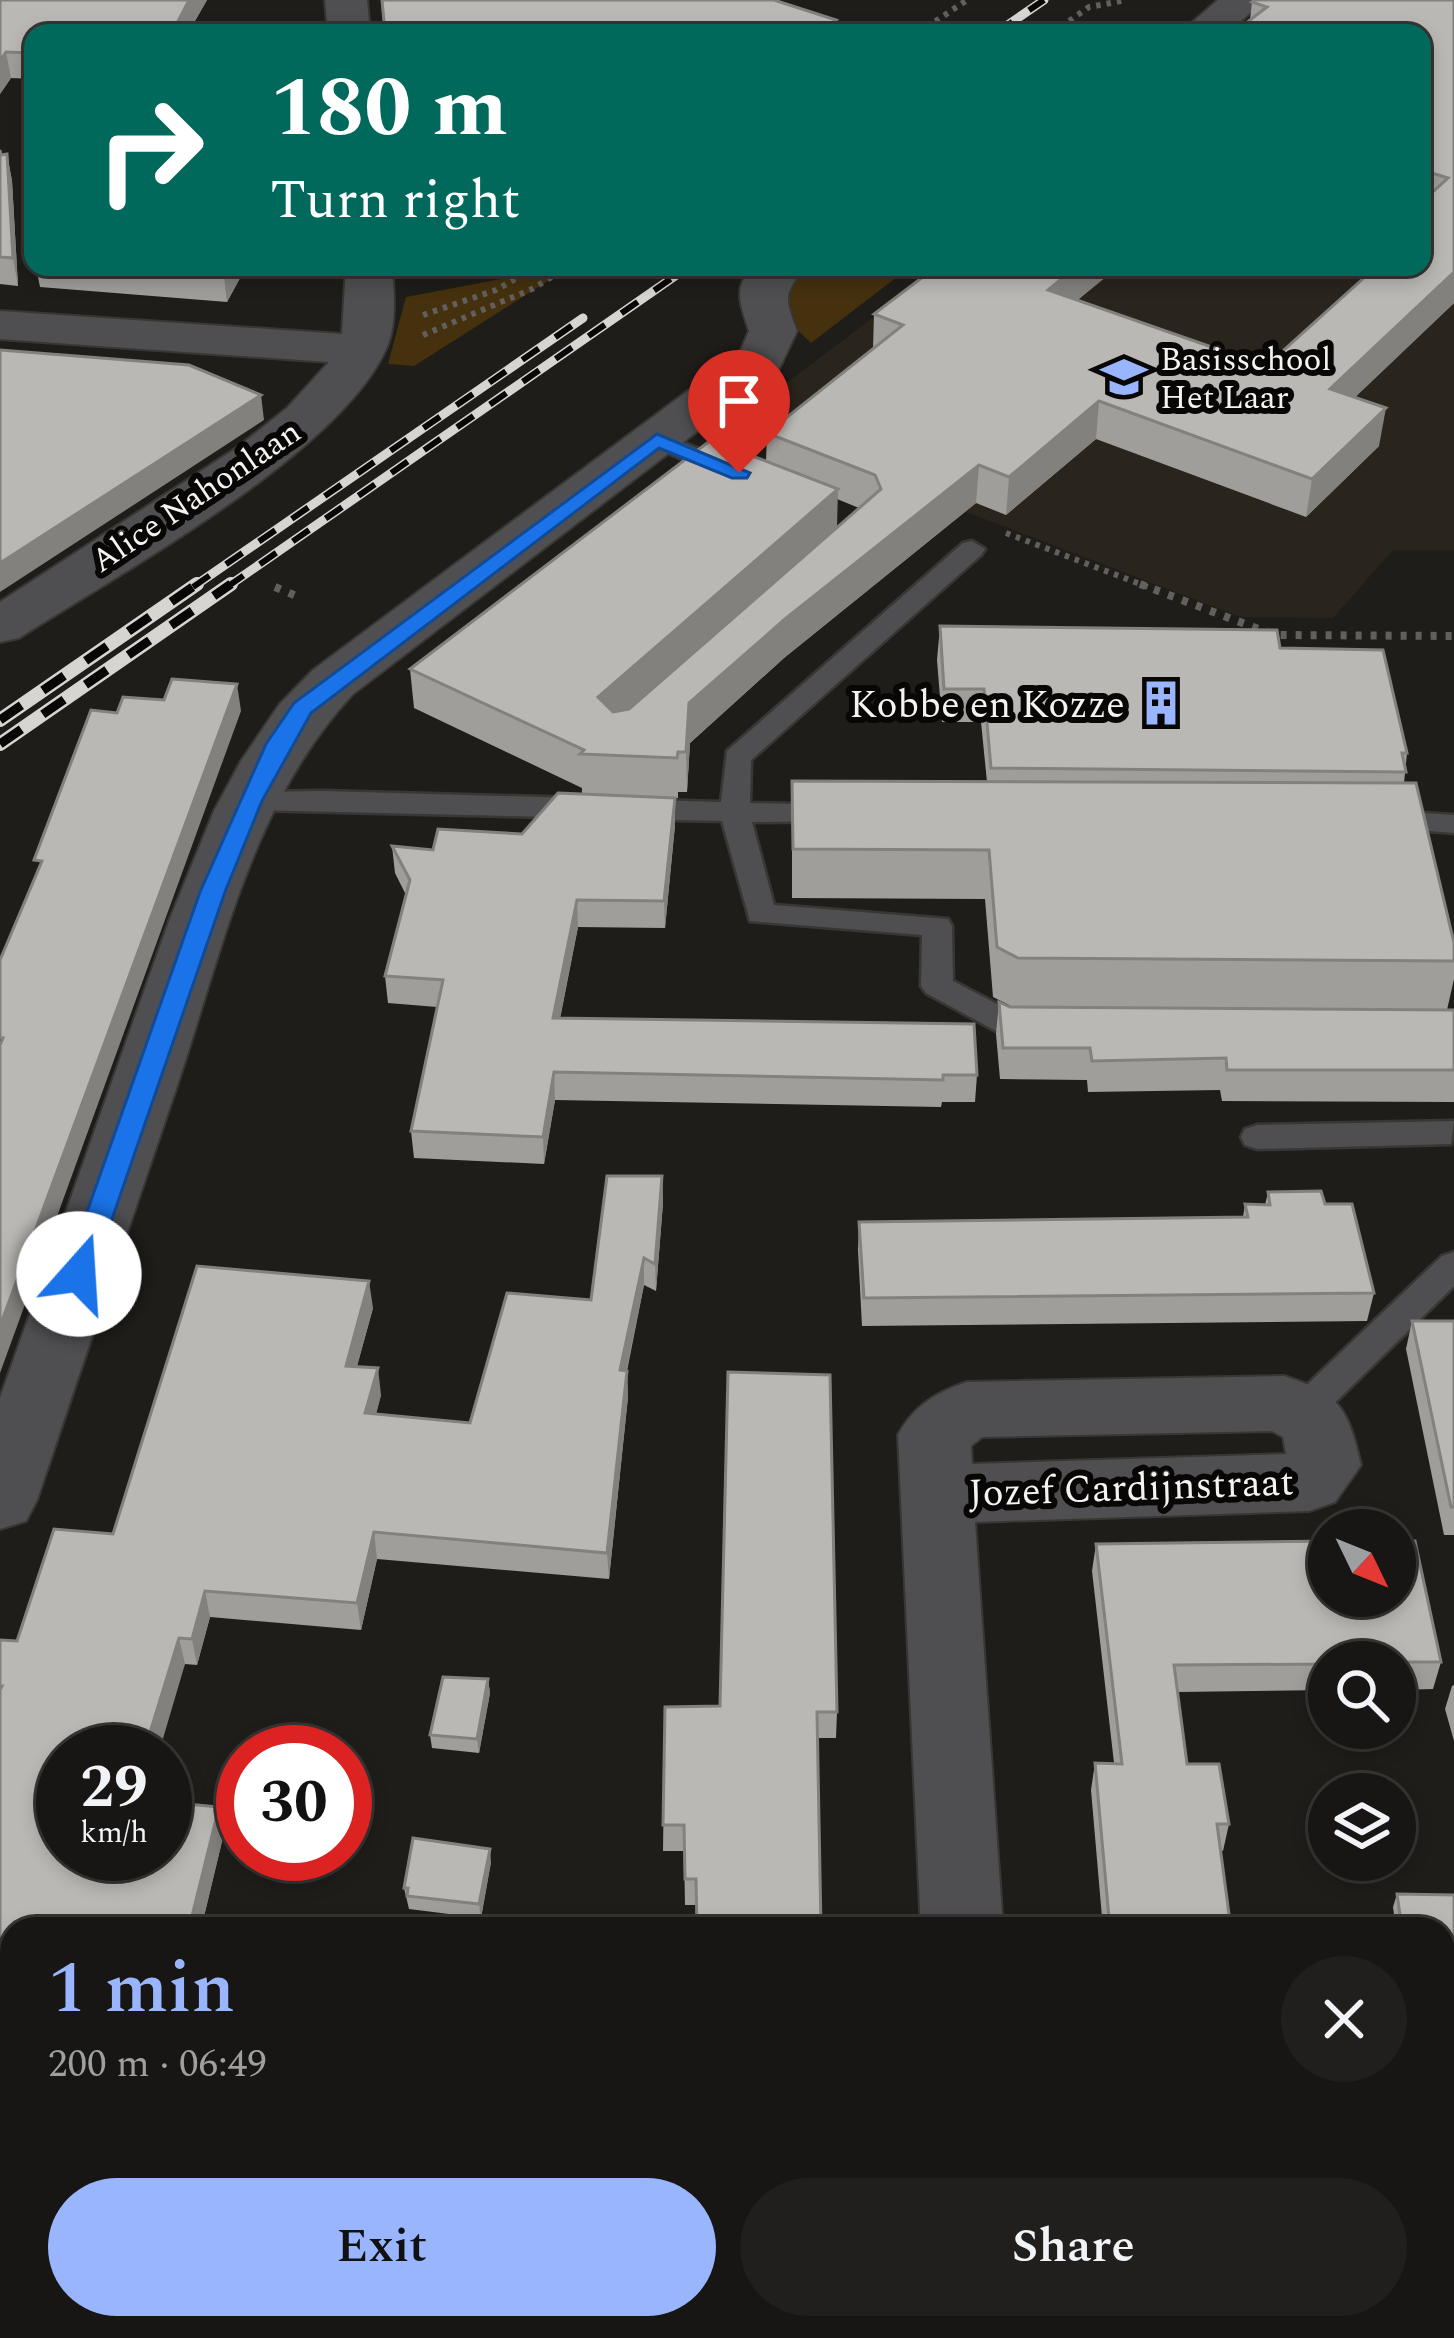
<!DOCTYPE html>
<html lang="en">
<head>
<meta charset="utf-8">
<style>
  body { margin:0; font-family:Spectral,serif; background:#201f1d; color:#f1f3f6; height:100vh; display:flex; flex-direction:column; font-size:45px; white-space:nowrap }
  * { box-sizing:border-box; margin:0 }
  p { font-size:39px; color:#9e9fa0 }
  .icon { flex:none; width:66px; height:66px; fill:none; stroke:currentColor; stroke-width:2; stroke-linecap:round; stroke-linejoin:round }
  .map { position:relative; flex:1; overflow:hidden }
  .panel { position:absolute; left:0px; top:1917px; width:1455px; height:423px; display:flex; flex-direction:column; background:#171614; border-radius:36px 36px 0 0; box-shadow:0 6px 18px #0003,0 0 0 3px #363534 }
  .panel>* { flex:none }
  .guide { position:absolute; left:24px; top:24px; width:1407px; height:252px; border-radius:24px; box-shadow:0 6px 18px #0003,0 0 0 3px #363534; background:#00695c; color:#fff; overflow:hidden }
  .needle { width:78px; rotate:133deg }
  .buttons { position:absolute; left:1308px; top:1509px; display:grid; gap:24px }
  .buttons a { display:grid; place-items:center; width:108px; height:108px; border-radius:50%; background:#171614; box-shadow:0 6px 18px #0003,0 0 0 3px #363534; font-size:60px }
  .speed { position:absolute; left:36px; top:1725px; display:flex; gap:24px; font-size:60px; font-weight:700; text-align:center }
  .speed>* { display:grid; place-content:center; width:156px; height:156px; border-radius:50%; background:#171614; box-shadow:0 6px 18px #0003,0 0 0 3px #363534; line-height:1 }
  .speed small { font-size:30px; font-weight:400 }
  .speed .limit { border:18px solid #d22; background:#fff; color:#111 }
  .pin { position:absolute; display:grid; place-items:center; width:102px; height:102px; color:#fff; margin:-123px -51px; border-radius:50% 50% 50% 0; rotate:-45deg; box-shadow:0 0 12px #0007 }
  .pin .icon { rotate:45deg }
  .me { position:absolute; width:132px; margin:-66px; rotate:19deg; stroke-linejoin:round; filter:drop-shadow(0 0 9px #0008) }
  .turn { display:flex; align-items:center; gap:42px; height:252px; padding:0 48px; font-size:54px }
  .turn .icon { width:156px; height:156px; stroke-width:2.5 }
  .turn b { display:block; font-size:84px; line-height:102px }
  .round { display:grid; place-items:center; flex:none; width:126px; height:126px; border-radius:63px; background:#201f1d }
  .summary { display:flex; align-items:center; justify-content:space-between; height:204px; padding:0 48px }
  h1 { font-size:72px; font-weight:600; line-height:90px; color:#98b5fd }
  .cta { display:flex; gap:24px; margin-top:auto; padding:24px 48px }
  .cta a { flex:1; height:138px; border-radius:72px; background:#98b5fd; color:#111; font-size:48px; font-weight:600; line-height:138px; text-align:center }
  .cta a+a { background:#201f1d; color:#f1f3f6 }
  .map>svg:first-child { display:block }
  .built { fill:#29241c }
  .green { fill:#45310e }
  .lines { fill:none; stroke-linecap:round; stroke-linejoin:round }
  .lane-casing { stroke:#393734; stroke-width:5 }
  .street-casing { stroke:#393734; stroke-width:4 }
  .path-far1 { stroke:#62605e; stroke-width:6; stroke-dasharray:4.5 6; stroke-linecap:butt }
  .path { stroke:#62605e; stroke-width:8; stroke-dasharray:6 9; stroke-linecap:butt }
  .lane { fill:#4f4f51; fill-rule:evenodd }
  .street { fill:#4f4f51; fill-rule:evenodd }
  .rail-far1-casing { stroke:#d6d5d2; stroke-width:9 }
  .rail-casing { stroke:#d6d5d2; stroke-width:14 }
  .rail-far1 { stroke:#080706; stroke-width:6; stroke-dasharray:20; stroke-linecap:butt }
  .rail { stroke:#080706; stroke-width:9; stroke-dasharray:26; stroke-linecap:butt }
  .wall { fill:#a09e9b; fill-rule:evenodd }
  .shaded-wall { fill:#82817e }
  .building { fill:#bab8b4; stroke:#82817e; stroke-width:3 }
  .route { fill:#1a73e8; stroke:#114b97; stroke-width:3 }
  .labels { text-anchor:middle; stroke-width:12; stroke-linejoin:round; paint-order:stroke }
  .far-poi-label { font-size:33px; fill:#f4f3f1; stroke:#080706; text-anchor:start }
  .far-street-label { font-size:33px; fill:#f4f3f1; stroke:#080706 }
  .poi-label { font-size:39px; fill:#f4f3f1; stroke:#080706; text-anchor:end }
  .street-label { font-size:39px; fill:#f4f3f1; stroke:#080706 }
</style>
</head>
<body>
<div class="map">
<svg width="1454" height="2338" viewBox="0 0 1454 2338">
  <rect width="100%" height="100%" fill="#1f1d1a"/>
  <!-- built -->
  <path class="built" d="M1454,68v482h-61l-60,68 -92,-1 -508,-194 207,-156h482z"/>
  <!-- green -->
  <g class="green">
    <path d="M518,267h52l-156,99 -26,-2 18,-67 95,-18z"/>
    <path d="M793,267h117l-99,76 -25,-24 -7,-42z"/>
  </g>
  <g class="lines">
    <!-- lane casing -->
    <g class="lane-casing">
      <g id="lane">
        <path d="M657,432l82,33 4,5 -4,5h-18l-73,-30 -4,-5z"/>
        <path d="M972,541l13,8 -4,6 -230,205 -1,43 86,2 15,9 -5,7 -94,1 22,83 174,14 4,7 1,55 59,31 36,4 5,8 -5,8 -52,-1 -70,-38 -5,-7 1,-51 -172,-14 -28,-100 -472,-11 -15,-9 15,-9 73,-1 398,11 6,-51 236,-208z"/>
        <path d="M1379,810l75,5v18l-85,-7 -5,-7z"/>
        <path d="M1454,1121l-3,23 -194,5 -12,-4 -4,-8 4,-8 12,-4z"/>
        <path d="M1454,1252v34l-140,137 -13,4 -13,-4 -5,-10 5,-10 154,-147z"/>
      </g>
    </g>
    <!-- street casing -->
    <g class="street-casing">
      <g id="street">
        <path d="M325,0h42l3,33h-42z"/>
        <path d="M1218,0h47l-38,33h-47z"/>
        <path d="M346,267h46c2,26 5,58 -6,82 -47,105 -268,225 -367,289l-19,4v-40l238,-155 49,-39 42,-46 -329,-23v-28l342,23z"/>
        <path d="M753,267h51c-20,30 -20,28 -7,64l-18,38 -426,325c-100,107 -130,254 -175,389 -47,139 -95,278 -141,417l-11,21 -26,8v-131l169,-477 45,-110 27,-50 38,-56 34,-35 427,-318 9,-21c-8,-25 -17,-44 4,-64z"/>
        <path d="M1284,1376c57,18 64,33 77,89l-26,37 -26,9 -334,11 28,407h-82l-23,-494c15,-29 39,-43 69,-53zM1272,1431l11,6 3,17 -314,10 -1,-18 11,-9z"/>
        <path d="M940,2328h90l1,10h-90z"/>
      </g>
    </g>
    <!-- path-far1 -->
    <g class="path-far1">
      <path d="M918,33l49,-33"/>
      <path d="M1052,33l37,-26 38,-7"/>
      <path d="M423,315l73,-25 40,-23"/>
      <path d="M423,335l109,-46 36,-22"/>
      <path d="M1006,533l142,54"/>
    </g>
    <!-- path -->
    <g class="path">
      <path d="M1140,584l134,51 180,1"/>
      <path d="M275,587l26,11"/>
    </g>
    <!-- lane -->
    <use href="#lane" class="lane"/>
    <!-- street -->
    <use href="#street" class="street"/>
    <!-- rail-far1 casing -->
    <g class="rail-far1-casing">
      <g id="rail-far1">
        <path d="M996,33l48,-33"/>
        <path d="M193,587l390,-269"/>
        <path d="M227,587l461,-320"/>
      </g>
    </g>
    <!-- rail casing -->
    <g class="rail-casing">
      <g id="rail">
        <path d="M0,720l197,-136"/>
        <path d="M0,744l231,-160"/>
      </g>
    </g>
    <!-- rail-far1 -->
    <use href="#rail-far1" class="rail-far1"/>
    <!-- rail -->
    <use href="#rail" class="rail"/>
  </g>
  <!-- wall -->
  <g class="wall">
    <path d="M0,0h207l-19,33h-155v46l-22,-1 -11,16z"/>
    <path d="M1454,0v303l-99,94 24,49 -73,71 -210,-78 -90,76 -30,-12 -192,155 -94,85 -3,49h-9v6l-96,-4v-6l-168,-80 -4,-39 356,-208 1,-28 106,-84 1,-35 62,-47h182l-41,33 189,66 156,-99v-234l-172,-13 2,-18zM837,499l22,9 -22,19z"/>
    <path d="M0,150l2,5 5,-1 5,27 6,105 -18,-2z"/>
    <path d="M36,267h210l-19,35 -187,-15z"/>
    <path d="M940,626l340,22 127,105 -3,30 50,160v36l-7,31h7v92l-232,-1 -2,-11 -132,2 -1,-12 -87,-1 -4,-45 3,-32 14,5 -20,-10 -8,-98 -193,-1v-117l195,1 -6,-60h-39l-5,-62z"/>
    <path d="M675,798v27l-10,103 -87,-1 -18,91 417,57 -2,27h-33l-1,5 -386,-7 -11,64 -130,-6 -3,-27 26,-124 -49,-4 -3,-27 21,-81 -11,-22 -3,-27 41,4 89,-16z"/>
    <path d="M662,1176l1,27 -7,88 -12,-6 -17,86 1,26 -19,182 -232,-20 -16,71 -151,-13 -13,48 -12,-1 -122,190 156,-47 5,26 -23,96h-189v399h63l-3,10h-72v-698l17,1 96,-107 260,-226 -16,58 24,29 -5,19 94,9 121,-123z"/>
    <path d="M1268,1192l57,12 49,89 -7,28 -505,5 -4,-76 1,-28 384,-5 2,-13 20,1z"/>
    <path d="M1412,1321h42v214h-10l-38,-186z"/>
    <path d="M1096,1544l345,118 -8,27 -38,1v-28h-66v28l-151,2 9,72 42,60 -6,27 -3,-1 11,79h-128l-12,-139 4,-27h19l-22,-192z"/>
    <path d="M488,1679l2,14 -11,60 -47,-5 -2,-13z"/>
    <path d="M1454,1685v56l-9,-32 7,-23z"/>
    <path d="M665,1707l172,5 -1,26h-19l-120,167h-12l-1,-54h-21z"/>
    <path d="M491,1862l-10,56 -72,-9 -5,-21z"/>
    <path d="M1397,1894l57,1v100h-11v-66h-47l-3,-22z"/>
  </g>
  <!-- shaded-wall -->
  <g class="shaded-wall">
    <path d="M189,0h18l-19,33h-16z"/>
    <path d="M836,20l-1,13h-19z"/>
    <path d="M6,52l5,26 -11,16v-33z"/>
    <path d="M7,154l5,27 6,105 -5,-28z"/>
    <path d="M230,267h16l-19,35 -3,-25z"/>
    <path d="M1076,267h42l-73,60 3,-37z"/>
    <path d="M1454,272v31l-130,124 6,-38z"/>
    <path d="M261,395l3,25 -264,172v-29z"/>
    <path d="M1099,401l-3,38 -90,76 3,-38z"/>
    <path d="M1386,408l-7,38 -73,71 6,-38z"/>
    <path d="M979,465l-3,38 -192,155 -94,85 -3,49 -1,-40 3,-49 96,-84z"/>
    <path d="M838,489l-1,38 -238,209 -1,-39z"/>
    <path d="M237,684l4,27 -241,662v-47z"/>
    <path d="M675,798v27l-10,103 -1,-27z"/>
    <path d="M577,900l1,27 -23,118 -2,-27z"/>
    <path d="M554,1072l1,28 -11,64 -1,-27z"/>
    <path d="M662,1176l1,27 -7,88 -1,-27z"/>
    <path d="M644,1258v27l-23,112 -1,-27z"/>
    <path d="M369,1281l4,27 -23,84 -4,-26z"/>
    <path d="M378,1368l3,27 -12,45 -4,-27z"/>
    <path d="M627,1371l1,26 -19,182 -2,-26z"/>
    <path d="M374,1532l3,27 -16,71 -4,-27z"/>
    <path d="M205,1591l5,26 -13,48 -5,-26z"/>
    <path d="M179,1638l6,26 -26,88h-15z"/>
    <path d="M488,1679l2,14 -11,60 -2,-14z"/>
    <path d="M219,1807l5,26 -23,96h-10l-1,-5z"/>
    <path d="M490,1849l1,13 -10,56 -2,-14z"/>
    <path d="M61,2328h14l-3,10h-14z"/>
  </g>
  <!-- building -->
  <g class="building">
    <path d="M0,0h189l-17,33h-139v20l-27,-1 -6,9z"/>
    <path d="M382,0h392l62,20 -20,13h-431z"/>
    <path d="M1255,0h199v272l-124,117 56,19 -74,71 -213,-78 -90,76 -30,-12 -194,154 -96,84 -3,49h-8l-1,6 -97,-4 4,-4 -174,-81 301,-229 127,49 -240,208 15,15 16,-3 252,-220 -6,-14 -108,-42 136,-108 -29,-11 62,-47h140l-28,23 218,76 110,-99h46v-65l26,-24 -26,-8v-137h-189l34,-26 -15,-5z"/>
    <path d="M0,150l1,5 6,-1 6,104 -13,-1z"/>
    <path d="M96,267h134l-6,10z"/>
    <path d="M0,350l189,15 72,30 -261,168z"/>
    <path d="M940,626l337,4 3,18 103,2 24,103h-5l4,19 -415,-4 -7,-79h-40z"/>
    <path d="M172,679l65,5 -237,642v-281l3,-7h-3v-78l42,-99 -8,-1 57,-150 26,3 6,-16 41,3z"/>
    <path d="M792,781l624,2 38,160v18l-436,-3 -21,-11 -8,-97 -196,-1z"/>
    <path d="M558,793l117,5 -11,103 -87,-1 -24,118 421,6 3,51h-34v5l-389,-8 -11,65 -132,-6 32,-151 -58,-4 25,-96 -18,-34 41,4 5,-21 84,5z"/>
    <path d="M999,1002l11,5 444,3v60h-227l-1,-12 -134,3 -2,-13h-87z"/>
    <path d="M607,1176h55l-7,88 -11,-6 -24,112 7,1 -20,182 -233,-21 -17,71 -152,-12 -13,48 -13,-1 -35,114h-81v102h102v-52l54,5 -29,117 -75,-8 -4,13h-99v399h49l-3,10h-58v-648l2,-4h-2v-46l17,1 37,-112 59,5 84,-268 172,15 -23,85 32,2 -13,45 105,10 37,-130 84,7z"/>
    <path d="M1321,1191l4,13h27l22,89 -510,5 -5,-76 389,-5 -3,-13 25,1 -2,-13z"/>
    <path d="M1412,1321h42v186h-3z"/>
    <path d="M728,1372l102,3 7,337h-20l4,217h-124l-1,-50h-11l-1,-54h-21l2,-118 55,-1z"/>
    <path d="M1329,1541v55h66v-55h20l26,121h-112v2l-155,1 13,99h32l10,60h-12l14,105h-121l-15,-166 27,1 -26,-220z"/>
    <path d="M443,1677l45,2 -11,60 -47,-4z"/>
    <path d="M413,1838l77,11 -11,55 -72,-8 1,-8h-4z"/>
    <path d="M1397,1894l57,1v87h-11v-53h-41z"/>
    <path d="M319,2328h46l-2,10h-47z"/>
    <path d="M638,2328h150l3,10h-151z"/>
  </g>
  <!-- route -->
  <path class="route" d="M657,434l93,39 -3,5h-15l-73,-30 -348,265 -49,88 -37,91 -132,382 -14,11 -10,-3 -4,-8 135,-382 66,-148 28,-41z"/>
  <!-- icons -->
  <defs>
    <g id="school-bare" transform="scale(3.6)"><path d="M0-5L7-2L0 1L-7-2ZM-4 1L0 2.5L4 1V4Q0 6-4 4Z" fill="#98b5fd" stroke="#080706" stroke-width="2.5" paint-order="stroke"/></g>
    <g id="building-bare" transform="scale(3.6)"><path d="M-4-6H4V6H1V3H-1V6H-4ZM-2.5-4.3h1.7v1.8h-1.7ZM.8-4.3h1.7v1.8H.8ZM-2.5-1h1.7V.8h-1.7ZM.8-1h1.7V.8H.8Z" fill="#98b5fd" stroke="#080706" stroke-width="2.5" paint-order="stroke"/></g>
  </defs>
  <g fill-rule="evenodd">
    <use href="#school-bare" x="1124" y="377"/>
    <use href="#building-bare" x="1161" y="703"/>
  </g>
  <g class="labels">
    <!-- far-poi labels -->
    <g class="far-poi-label">
      <text x="1160" y="370">Basisschool<tspan x="1160" dy="38">Het Laar</tspan></text>
    </g>
    <!-- far-street labels -->
    <g class="far-street-label">
      <text transform="translate(195 495) rotate(-34)" y="12">Alice Nahonlaan</text>
    </g>
    <!-- poi labels -->
    <g class="poi-label">
      <text x="1125" y="717">Kobbe en Kozze</text>
    </g>
    <!-- street labels -->
    <g class="street-label">
      <text transform="translate(1131 1486) rotate(-2)" y="14">Jozef Cardijnstraat</text>
    </g>
  </g>
</svg>
<div class="buttons">
<a><svg class="needle" viewBox="-14 -14 28 28"><path d="M0-13l5 13h-10z" fill="#e53935"/><path d="M0 13l5-13h-10z" fill="#9e9fa0"/></svg></a>
<a><svg class="icon" aria-label="search" viewBox="0 0 24 24"><circle cx="10" cy="10" r="6"/><path d="M15 15l6 6"/></svg></a>
<a><svg class="icon" aria-label="layers" viewBox="0 0 24 24"><path d="M12 4l9 5-9 5-9-5zM3 14l9 5 9-5"/></svg></a>
</div>
<div class="speed"><div>29<small>km/h</small></div><div class="limit">30</div></div>
<div class="pin" style="left:739px;top:473px;background:#d93025"><svg class="icon" aria-label="arrive" viewBox="0 0 24 24"><path d="M6 21V4h12l-3 4 3 4H6"/></svg></div>
<svg class="me" style="left:79px;top:1274px" viewBox="-20 -20 40 40"><circle r="19" fill="#fff"/><path d="M0-13L10 11 0 6-10 11z" fill="#1a73e8"/></svg>
<div class="guide">
<div class="turn"><svg class="icon" aria-label="right" viewBox="0 0 24 24"><path d="M7 20v-9h11M14 6l5 5-5 5"/></svg><div><b>180 m</b>Turn right</div></div>
</div>
<section class="panel">
<div class="summary"><div><h1>1 min</h1><p>200 m · 06:49</p></div><a class="round"><svg class="icon" aria-label="close" viewBox="0 0 24 24"><path d="M6 6l12 12M18 6L6 18"/></svg></a></div>
<div class="cta"><a>Exit</a><a>Share</a></div>
</section>
</div>
</body>
</html>
